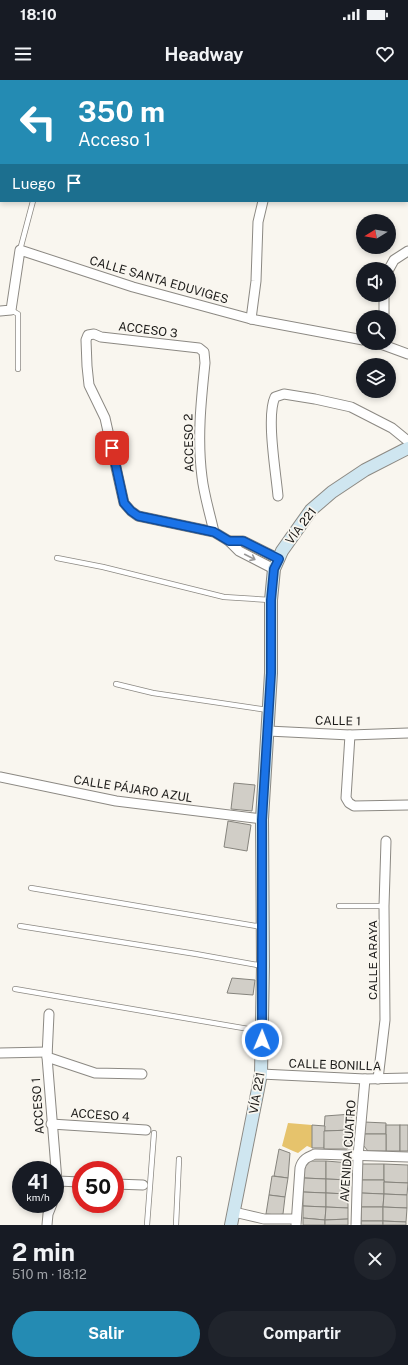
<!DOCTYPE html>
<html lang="es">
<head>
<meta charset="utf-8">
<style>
  body { margin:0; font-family:"Public Sans",sans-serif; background:#20242c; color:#f1f3f6; height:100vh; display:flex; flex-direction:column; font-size:15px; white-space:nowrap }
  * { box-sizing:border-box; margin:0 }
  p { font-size:13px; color:#9ea1a6 }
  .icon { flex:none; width:22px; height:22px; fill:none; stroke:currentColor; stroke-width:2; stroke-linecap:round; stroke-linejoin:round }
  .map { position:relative; height:1145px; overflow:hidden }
  .side { display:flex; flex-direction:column; background:#171b24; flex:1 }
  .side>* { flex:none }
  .guide { position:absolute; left:0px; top:0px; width:408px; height:122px; box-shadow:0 2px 6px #0003; background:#248bb3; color:#fff; overflow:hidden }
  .needle { width:26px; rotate:259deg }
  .buttons { position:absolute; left:356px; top:134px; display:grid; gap:8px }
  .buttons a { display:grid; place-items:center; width:40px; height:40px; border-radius:50%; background:#171b24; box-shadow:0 2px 6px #0003; font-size:20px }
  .speed { position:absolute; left:12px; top:1081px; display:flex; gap:8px; font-size:20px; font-weight:700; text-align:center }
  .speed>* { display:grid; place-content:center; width:52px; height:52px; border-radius:50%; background:#171b24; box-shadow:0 2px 6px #0003; line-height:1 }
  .speed small { font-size:10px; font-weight:400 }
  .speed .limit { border:6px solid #d22; background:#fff; color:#111 }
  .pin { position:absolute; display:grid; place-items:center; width:34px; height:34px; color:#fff; margin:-17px; border-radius:8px; box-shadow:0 2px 6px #0006 }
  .me { position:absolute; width:44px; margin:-22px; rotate:1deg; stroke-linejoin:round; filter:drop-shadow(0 0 3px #0008) }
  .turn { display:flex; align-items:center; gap:14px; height:84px; padding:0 12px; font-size:18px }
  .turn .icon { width:52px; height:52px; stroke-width:2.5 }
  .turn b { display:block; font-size:28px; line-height:34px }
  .then { display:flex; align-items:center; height:38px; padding:0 12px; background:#0003; gap:8px; font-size:15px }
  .round { display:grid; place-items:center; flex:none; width:42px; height:42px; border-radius:21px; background:#20242c }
  .headline { display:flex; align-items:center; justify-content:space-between; height:68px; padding:0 12px }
  h1 { font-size:24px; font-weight:700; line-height:30px }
  .cta { display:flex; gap:8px; margin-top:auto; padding:8px 12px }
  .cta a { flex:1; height:46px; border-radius:24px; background:#248bb3; color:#fff; font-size:16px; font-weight:700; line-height:46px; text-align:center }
  .cta a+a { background:#20242c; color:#f1f3f6 }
  .status { display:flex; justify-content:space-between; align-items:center; height:28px; padding:0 20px; background:#171b24; direction:ltr }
  .status svg { height:11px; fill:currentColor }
  header { display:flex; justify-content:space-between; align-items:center; height:52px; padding:0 12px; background:#171b24; font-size:18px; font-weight:700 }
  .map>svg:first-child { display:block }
  .green { fill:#e6c36c }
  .building { fill:#d1cec7; stroke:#86847d }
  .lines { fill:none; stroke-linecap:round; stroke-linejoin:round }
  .service-casing { stroke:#8c8983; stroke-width:6 }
  .minor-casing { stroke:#8c8983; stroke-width:11 }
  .secondary-casing { stroke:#8c8983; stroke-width:14 }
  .service { stroke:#fff; stroke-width:4.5 }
  .minor { stroke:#fff; stroke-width:9 }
  .secondary { stroke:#cfe6f0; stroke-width:12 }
  .oneway { stroke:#999898 }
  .route-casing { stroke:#114b97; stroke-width:10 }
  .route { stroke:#1a73e8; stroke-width:7 }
  .labels { text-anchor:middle; stroke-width:3.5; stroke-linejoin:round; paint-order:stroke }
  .street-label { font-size:12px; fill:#1c1b19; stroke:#f9f6ef }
</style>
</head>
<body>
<div class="status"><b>18:10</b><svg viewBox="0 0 49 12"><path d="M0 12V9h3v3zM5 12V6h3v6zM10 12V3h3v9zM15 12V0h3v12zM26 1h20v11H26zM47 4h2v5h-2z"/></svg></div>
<header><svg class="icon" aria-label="menu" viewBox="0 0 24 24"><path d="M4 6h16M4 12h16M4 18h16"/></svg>Headway<svg class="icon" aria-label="heart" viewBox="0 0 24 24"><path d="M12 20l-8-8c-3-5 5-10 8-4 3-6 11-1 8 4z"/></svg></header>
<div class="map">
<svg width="408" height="1145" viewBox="0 0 408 1145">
  <rect width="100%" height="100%" fill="#f9f6ef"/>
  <!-- green -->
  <path class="green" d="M288,1043l24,2v23l-5,-2 -9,7 -5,-2 -11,-5z"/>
  <!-- building -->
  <g class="building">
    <path d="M234,703l21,2 -3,26 -21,-2z"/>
    <path d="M228,741l23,4 -4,26 -23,-4z"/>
    <path d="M232,898l23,2 -2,15 -26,-2z"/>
    <path d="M352,1034l-1,16 -27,1 1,-15z"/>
    <path d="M364,1042l22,1v11h-23z"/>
    <path d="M312,1045l13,1 -1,22h-12z"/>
    <rect x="386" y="1045" width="14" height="26"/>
    <rect x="400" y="1045" width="8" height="26"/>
    <path d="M351,1050v12l-4,7h-23v-18z"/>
    <path d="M363,1054h23v17h-18l-5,-6z"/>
    <path d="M279,1069l11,4 -2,25 -14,-2z"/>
    <path d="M307,1081h19v18l-22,-1 1,-15z"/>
    <path d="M326,1081l24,2 -1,17 -23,-1z"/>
    <path d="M362,1084h22v16h-23z"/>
    <path d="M384,1084l24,1v18l-24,-1z"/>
    <path d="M272,1096l16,2 -3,19 -16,-2z"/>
    <path d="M304,1098l22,1v14l-23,-1z"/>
    <path d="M326,1099l23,1 -1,14 -22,-1z"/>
    <path d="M361,1100h23v14l-23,-1z"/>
    <path d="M384,1102l24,1 -1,12 -23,-1z"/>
    <path d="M303,1112l23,1v14l-23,-1z"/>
    <path d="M326,1113l22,1v14l-22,-1z"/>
    <path d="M361,1113l23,1 -1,13h-22z"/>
    <path d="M384,1114l23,1v13l-24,-1z"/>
    <path d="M269,1115l16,2 -2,17 -6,1 -11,-1z"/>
    <path d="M303,1126l23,1 -1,13 -22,-2z"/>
    <path d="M326,1127l22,1v11l-23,1z"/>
    <rect x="361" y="1127" width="22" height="14"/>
    <path d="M383,1127l24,1 -1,14 -23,-1z"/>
    <path d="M303,1138l22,2v5h-22z"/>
    <path d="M348,1139v6h-23v-5z"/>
    <rect x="361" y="1141" width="22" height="4"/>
    <path d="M383,1141l23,1v3h-23z"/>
  </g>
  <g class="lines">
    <!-- service casing -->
    <g class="service-casing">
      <g id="service">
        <path d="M20,170l13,-49"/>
        <path d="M11,230l7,4v55"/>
        <path d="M57,478l46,9 121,30 46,3"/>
        <path d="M116,604l37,9 115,17"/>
        <path d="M31,808l231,39"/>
        <path d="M339,826h45"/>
        <path d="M20,846l176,28 67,12"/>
        <path d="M15,909l245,42"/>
        <path d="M147,1145l7,-92"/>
        <path d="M176,1145l3,-66"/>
      </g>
    </g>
    <!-- minor casing -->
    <g class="minor-casing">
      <g id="minor">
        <path d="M291,1v-1"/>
        <path d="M389,189l5,-9 14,-9"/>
        <path d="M0,231l11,-1 9,-60 113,37 118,32 112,21"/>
        <path d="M384,237v-22"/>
        <path d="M251,239l5,-38 2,-59 5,-21"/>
        <path d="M378,263l30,11"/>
        <path d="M278,416c-2,-23 -12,-80 -3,-99l9,-3 31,5 36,8 41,21 16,13"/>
        <path d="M214,452c-4,-18 -10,-37 -12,-55 -5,-38 -1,-76 3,-114l-1,-11 -5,-4 -98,-11 -7,-3 -6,1 -2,5 1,26 2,19 16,33 19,85 7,8 7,5 76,16 15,9 10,10 35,18"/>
        <path d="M229,461h14l36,18"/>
        <path d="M268,651l82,4 58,-2"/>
        <path d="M350,655l-4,63 3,5 5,3 54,-1"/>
        <path d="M0,697l116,24 146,18"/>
        <path d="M49,934l-2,43 10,124 -2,15"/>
        <path d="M0,973l47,-1"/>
        <path d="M47,977l48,16 47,1"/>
        <path d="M261,994l104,5 43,-1"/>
        <path d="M378,999l7,-59 -1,-114 2,-65"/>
        <path d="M51,1044l95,6"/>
        <path d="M57,1101l24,1"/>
        <path d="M115,1104l28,1"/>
        <path d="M234,1132l30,7h32"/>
        <path d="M47,1145l1,-11 4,-10"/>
        <path d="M296,1145l4,-57c2,-9 8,-11 15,-14l93,3"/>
        <path d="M356,1145l2,-69 7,-77"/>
      </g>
    </g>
    <!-- secondary casing -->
    <g class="secondary-casing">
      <path id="secondary" d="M231,1145l30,-151 2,-108 -1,-147 9,-146v-73l3,-31 8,-18 29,-41 21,-18 33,-22 43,-22"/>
    </g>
    <!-- service -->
    <use href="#service" class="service"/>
    <!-- minor -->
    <use href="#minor" class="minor"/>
    <!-- secondary -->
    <use href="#secondary" class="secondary"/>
  </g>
  <!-- one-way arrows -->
  <defs><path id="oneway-shaft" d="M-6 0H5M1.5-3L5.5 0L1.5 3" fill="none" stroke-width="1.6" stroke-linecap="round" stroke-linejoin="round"/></defs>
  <use class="oneway" href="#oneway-shaft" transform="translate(250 477) rotate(27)"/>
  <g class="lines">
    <!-- route casing -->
    <g class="route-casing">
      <path id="route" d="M112,368l12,55 7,8 7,5 76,16 15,9h14l36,18 -5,10 -3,31v73l-9,147v220"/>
    </g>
    <!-- route -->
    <use href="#route" class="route"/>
  </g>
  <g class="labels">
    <!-- street labels -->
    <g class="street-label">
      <text transform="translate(159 200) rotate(16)" y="4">CALLE SANTA EDUVIGES</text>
      <text transform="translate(148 250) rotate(7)" y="4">ACCESO 3</text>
      <text transform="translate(189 363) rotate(-91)" y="4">ACCESO 2</text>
      <text transform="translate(301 446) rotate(-53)" y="4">VÍA 221</text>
      <text transform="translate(338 641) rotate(1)" y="4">CALLE 1</text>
      <text transform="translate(133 709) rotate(9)" y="4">CALLE PÁJARO AZUL</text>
      <text transform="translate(373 880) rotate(-90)" y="4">CALLE ARAYA</text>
      <text transform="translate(335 985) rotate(2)" y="4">CALLE BONILLA</text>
      <text transform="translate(257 1013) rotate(-80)" y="4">VÍA 221</text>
      <text transform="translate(38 1026) rotate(-94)" y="4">ACCESO 1</text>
      <text transform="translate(100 1035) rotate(4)" y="4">ACCESO 4</text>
      <text transform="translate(348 1071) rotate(-86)" y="4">AVENIDA CUATRO</text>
    </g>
  </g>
</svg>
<div class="buttons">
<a><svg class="needle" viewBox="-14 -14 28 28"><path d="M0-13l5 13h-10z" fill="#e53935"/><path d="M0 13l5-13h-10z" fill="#9ea1a6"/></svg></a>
<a><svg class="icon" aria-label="sound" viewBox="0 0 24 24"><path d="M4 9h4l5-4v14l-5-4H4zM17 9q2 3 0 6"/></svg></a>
<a><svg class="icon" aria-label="search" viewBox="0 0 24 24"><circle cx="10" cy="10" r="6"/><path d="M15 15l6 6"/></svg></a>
<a><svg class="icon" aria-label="layers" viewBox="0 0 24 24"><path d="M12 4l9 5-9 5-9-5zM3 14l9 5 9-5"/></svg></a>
</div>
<div class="speed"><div>41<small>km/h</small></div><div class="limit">50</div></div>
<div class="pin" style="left:112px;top:368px;background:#d93025"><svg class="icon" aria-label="arrive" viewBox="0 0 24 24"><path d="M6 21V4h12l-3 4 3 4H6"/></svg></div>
<svg class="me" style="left:262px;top:960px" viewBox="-20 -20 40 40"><circle r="17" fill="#1a73e8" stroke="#fff" stroke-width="3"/><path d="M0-11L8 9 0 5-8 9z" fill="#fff"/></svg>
<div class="guide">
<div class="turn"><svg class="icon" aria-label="left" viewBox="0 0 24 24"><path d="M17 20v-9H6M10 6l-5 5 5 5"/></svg><div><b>350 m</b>Acceso 1</div></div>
<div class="then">Luego<svg class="icon" aria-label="arrive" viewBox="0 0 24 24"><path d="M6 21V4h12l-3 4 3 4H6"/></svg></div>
</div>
</div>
<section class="side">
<div class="headline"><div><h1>2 min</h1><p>510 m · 18:12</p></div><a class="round"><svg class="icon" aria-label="close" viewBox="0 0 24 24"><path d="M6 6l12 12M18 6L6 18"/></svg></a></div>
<div class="cta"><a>Salir</a><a>Compartir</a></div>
</section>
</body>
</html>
